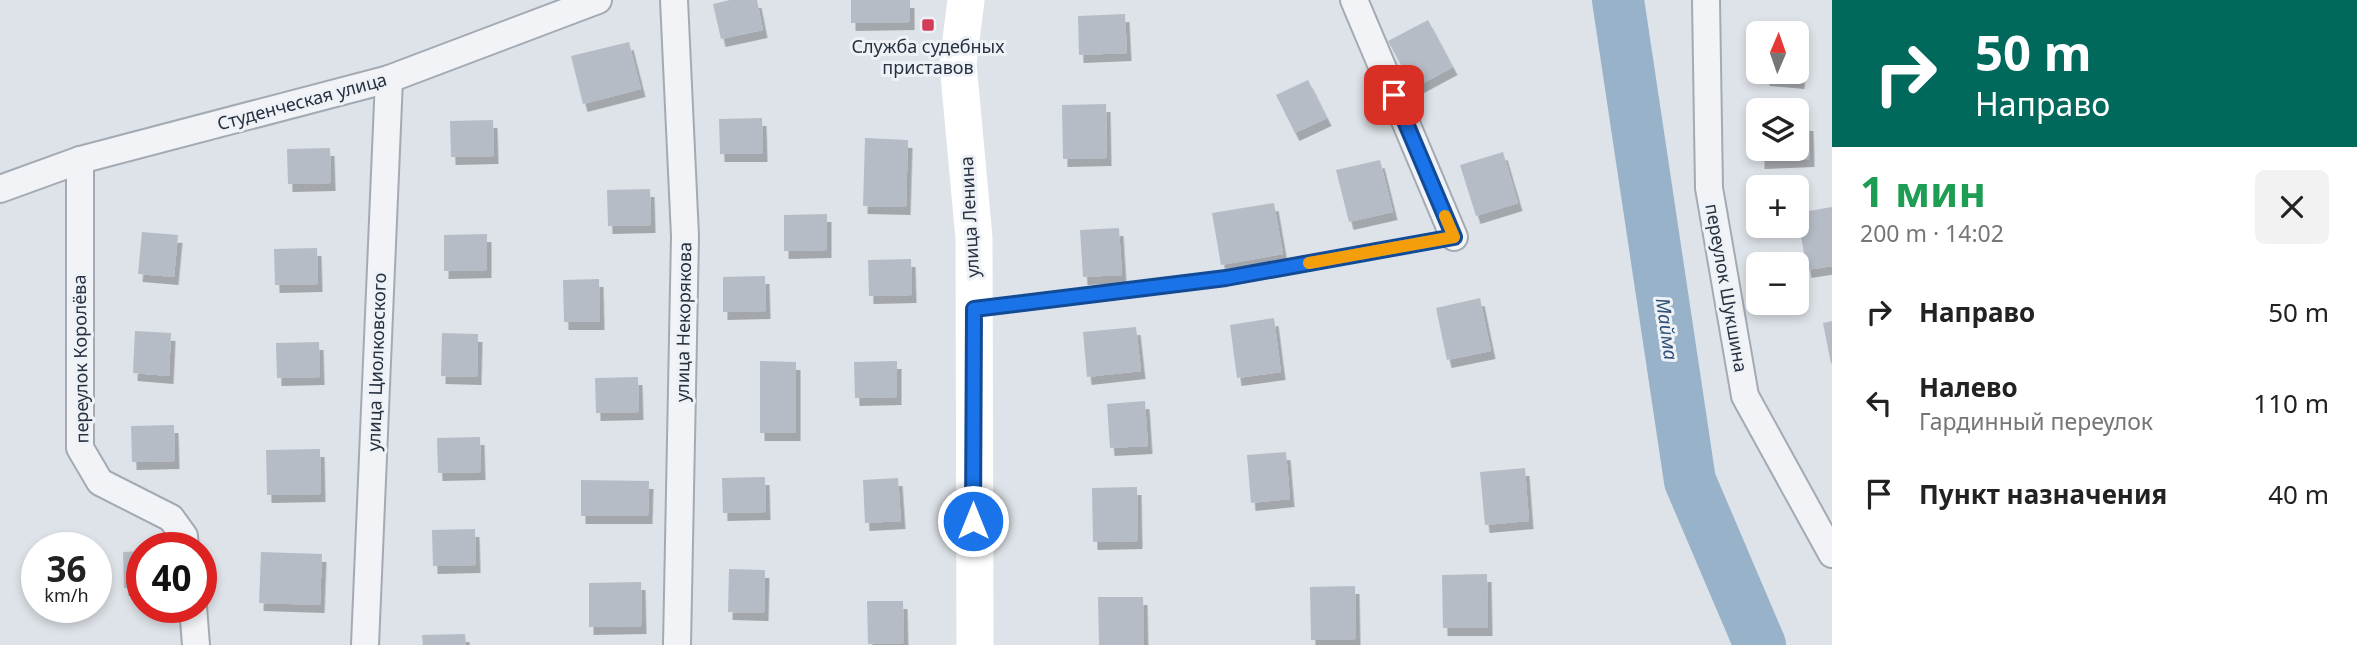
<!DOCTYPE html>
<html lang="ru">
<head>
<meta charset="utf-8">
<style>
  body { margin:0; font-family:"Noto Sans",sans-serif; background:#f2f2f2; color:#222; height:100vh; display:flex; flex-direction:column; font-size:26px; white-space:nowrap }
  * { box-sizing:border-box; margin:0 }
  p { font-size:23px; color:#767676 }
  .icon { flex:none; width:38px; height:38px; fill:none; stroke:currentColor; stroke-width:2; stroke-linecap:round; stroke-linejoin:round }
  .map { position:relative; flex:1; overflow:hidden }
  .details { display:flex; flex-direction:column; background:#fff; width:525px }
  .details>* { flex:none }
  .top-card { background:#00695c; color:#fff; overflow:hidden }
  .needle { width:46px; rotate:2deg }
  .tools { position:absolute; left:1746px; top:21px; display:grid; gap:14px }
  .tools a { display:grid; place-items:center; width:63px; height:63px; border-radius:10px; background:#fff; box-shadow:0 4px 10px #0003; font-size:35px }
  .speed { position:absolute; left:21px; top:532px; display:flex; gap:14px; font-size:35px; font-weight:700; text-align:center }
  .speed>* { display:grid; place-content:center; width:91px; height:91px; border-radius:50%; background:#fff; box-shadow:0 4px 10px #0003; line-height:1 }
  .speed small { font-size:18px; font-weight:400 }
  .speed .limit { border:10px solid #d22; background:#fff; color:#111 }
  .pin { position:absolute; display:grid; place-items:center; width:60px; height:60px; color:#fff; margin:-30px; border-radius:14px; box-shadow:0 4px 10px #0006 }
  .me { position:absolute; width:77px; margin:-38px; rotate:0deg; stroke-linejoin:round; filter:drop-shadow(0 0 5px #0008) }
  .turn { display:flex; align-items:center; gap:24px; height:147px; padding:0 28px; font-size:32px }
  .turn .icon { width:91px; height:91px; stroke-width:2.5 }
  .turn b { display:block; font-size:49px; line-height:60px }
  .round { display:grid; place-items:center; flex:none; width:74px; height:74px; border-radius:10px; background:#f2f2f2 }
  .overview { display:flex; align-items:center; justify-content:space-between; height:119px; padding:0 28px }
  h1 { font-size:42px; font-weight:700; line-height:52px; color:#1e9e55 }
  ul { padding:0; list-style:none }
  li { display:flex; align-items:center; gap:21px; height:91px; padding:0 28px }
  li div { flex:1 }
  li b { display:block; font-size:26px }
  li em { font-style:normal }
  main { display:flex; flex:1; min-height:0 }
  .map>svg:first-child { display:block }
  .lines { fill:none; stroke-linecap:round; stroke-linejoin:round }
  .river { stroke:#98b2ca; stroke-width:52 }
  .building { fill:#b5bcc6; filter:url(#shadow) }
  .lane-casing { stroke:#a3aab3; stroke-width:16 }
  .street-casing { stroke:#a3aab3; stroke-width:30 }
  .lane { stroke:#f1f3f7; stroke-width:12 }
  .street { stroke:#f1f3f7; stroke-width:26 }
  .secondary { stroke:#fff; stroke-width:37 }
  .route-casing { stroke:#114b97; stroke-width:18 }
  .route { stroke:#1a73e8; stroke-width:12 }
  .slow { stroke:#f59e0b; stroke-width:12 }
  .poi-dot { fill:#d43d59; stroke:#eef2f6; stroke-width:2.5 }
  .labels { text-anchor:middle; stroke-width:6; stroke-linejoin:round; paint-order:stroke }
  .poi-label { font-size:18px; fill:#273140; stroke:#eef2f6 }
  .street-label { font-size:18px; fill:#273140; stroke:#eef2f6 }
  .water-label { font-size:19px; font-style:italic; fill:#2f5176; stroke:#eef2f6 }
</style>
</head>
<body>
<main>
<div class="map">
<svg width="1832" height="645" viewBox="0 0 1832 645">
  <defs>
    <filter id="shadow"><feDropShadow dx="4.5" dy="8" stdDeviation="0" flood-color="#0004"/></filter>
  </defs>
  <rect width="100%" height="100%" fill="#dee3e9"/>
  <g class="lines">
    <!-- river -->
    <path class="river" d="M1618,0l72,481 70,164"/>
  </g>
  <!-- building -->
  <g class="building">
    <path d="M730,0h27l6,30 -42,9 -8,-35z"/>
    <path d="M851,0h59v22l-59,1z"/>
    <path d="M1125,14l2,39 -48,2 -1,-39z"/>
    <path d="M1428,20l25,47 -39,21 -26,-47z"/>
    <path d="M1769,28l35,3 -4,50 -35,-3v-6h32v-39h-29z"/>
    <path d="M629,42l12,47 -58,15 -12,-48z"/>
    <path d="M1308,80l19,38 -32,15 -19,-38z"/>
    <path d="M1106,104l1,54 -44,1 -1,-54z"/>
    <path d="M762,118l1,36h-43l-1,-35z"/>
    <path d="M493,120l1,36 -43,1 -1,-36z"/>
    <path d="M1797,123h12l1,36 -50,2v-12h37z"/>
    <path d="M865,138l43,2 -2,67 -43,-1z"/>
    <path d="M330,148l1,35 -43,1 -1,-35z"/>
    <path d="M1503,152l15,51 -42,13 -16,-51z"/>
    <path d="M1380,160l13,52 -44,10 -13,-52z"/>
    <path d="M650,189l1,36 -43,1 -1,-36z"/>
    <path d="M1274,203l9,51 -62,11 -9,-52z"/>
    <path d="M1832,207v59l-25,4 -10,-57z"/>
    <path d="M827,214v36l-43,1v-36z"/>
    <path d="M1119,228l3,47 -39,2 -3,-47z"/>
    <path d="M142,232l36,3 -4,42 -36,-3z"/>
    <path d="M487,234v36l-43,1v-36z"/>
    <path d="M317,248l1,36 -43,1 -1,-36z"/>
    <path d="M911,259l1,36 -43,1 -1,-36z"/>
    <path d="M765,276l1,35 -43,1v-35z"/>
    <path d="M599,279l1,43h-36l-1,-42z"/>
    <path d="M1480,298l11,53 -44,9 -11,-52z"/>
    <path d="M1274,318l7,54 -44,6 -7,-53z"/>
    <path d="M1832,321v42l-1,1 -8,-41z"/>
    <path d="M1136,327l5,44 -54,6 -4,-45z"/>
    <path d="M135,331l36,2 -2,43 -36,-3z"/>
    <path d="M442,333l36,1 -1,43 -36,-1z"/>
    <path d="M319,342l1,35 -43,1 -1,-35z"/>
    <path d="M760,361l36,1v71h-36z"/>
    <path d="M897,361v36l-42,1 -1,-36z"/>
    <path d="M638,377l1,35 -43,1 -1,-35z"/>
    <path d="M1145,401l3,45 -38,2 -3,-44z"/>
    <path d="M174,425l1,36 -43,1 -1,-36z"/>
    <path d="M480,437l1,35 -43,1 -1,-35z"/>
    <path d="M320,449l1,45 -54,1 -1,-45z"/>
    <path d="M1286,452l4,47 -39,4 -4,-48z"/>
    <path d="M1525,468l4,53 -44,4 -5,-53z"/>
    <path d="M765,477l1,35 -43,1 -1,-35z"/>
    <path d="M898,478l3,43 -36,2 -2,-43z"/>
    <path d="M581,480l68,1 -1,35h-67z"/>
    <path d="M1137,487l1,54 -45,1 -1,-54z"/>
    <path d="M475,529l1,36 -43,1 -1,-36z"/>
    <path d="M142,551v36l-18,1 -1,-36z"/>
    <path d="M261,552l61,2 -2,51 -61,-2z"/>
    <path d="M729,569l36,1 -1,43 -36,-1z"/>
    <path d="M1487,574l1,54h-45l-1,-53z"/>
    <path d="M641,582l1,44 -53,1v-44z"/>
    <path d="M1355,586l1,53 -45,1 -1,-53z"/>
    <path d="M1098,597h45l1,48h-45z"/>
    <path d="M867,601h36l1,42 -36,1z"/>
    <path d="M465,634l1,11h-43l-1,-10z"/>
  </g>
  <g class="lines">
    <!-- lane casing -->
    <g class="lane-casing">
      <path id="lane" d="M977,309l249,-31 228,-41"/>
    </g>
    <!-- street casing -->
    <g class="street-casing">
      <g id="street">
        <path d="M674,0l11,236 -8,409"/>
        <path d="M1354,0l100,237"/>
        <path d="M1706,0l3,188 36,208 87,158"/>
        <path d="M80,160v288l20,34 71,36 13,18 1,12"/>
        <path d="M0,189l80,-29 309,-81 209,-79"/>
        <path d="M193,607l3,38"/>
        <path d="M365,645l24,-566"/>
      </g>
    </g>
    <!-- lane -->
    <use href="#lane" class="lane"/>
    <!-- street -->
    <use href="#street" class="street"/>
    <!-- secondary -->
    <path class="secondary" d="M966,0l-8,64 16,174 1,407"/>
  </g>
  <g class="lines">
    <!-- route casing -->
    <g class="route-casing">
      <path id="route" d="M973,521l1,-212 252,-31 228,-41 -60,-142"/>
    </g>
    <!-- route -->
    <use href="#route" class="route"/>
    <!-- slow -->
    <path class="slow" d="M1309,263l145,-26 -9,-21"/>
  </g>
  <!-- markers -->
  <rect class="poi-dot" x="921" y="18" width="14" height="14" rx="3.5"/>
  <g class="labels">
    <!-- poi labels -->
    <g class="poi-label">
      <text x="928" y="53">Служба судебных<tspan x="928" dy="21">приставов</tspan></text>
    </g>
    <!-- street labels -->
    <g class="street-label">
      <text transform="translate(302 102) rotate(-15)" y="6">Студенческая улица</text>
      <text transform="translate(970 217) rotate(-93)" y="6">улица Ленина</text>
      <text transform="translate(1726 288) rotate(80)" y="6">переулок Шукшина</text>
      <text transform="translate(684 322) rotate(-89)" y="6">улица Некорякова</text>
      <text transform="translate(81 359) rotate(-91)" y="6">переулок Королёва</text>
      <text transform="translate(377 362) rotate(-88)" y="6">улица Циолковского</text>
    </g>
    <!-- water labels -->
    <g class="water-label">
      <text transform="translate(1667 329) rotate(82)" y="7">Майма</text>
    </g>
  </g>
</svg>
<div class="tools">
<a><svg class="needle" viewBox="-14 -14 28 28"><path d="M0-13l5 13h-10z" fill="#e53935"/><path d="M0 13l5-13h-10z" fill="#767676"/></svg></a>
<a><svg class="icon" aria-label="layers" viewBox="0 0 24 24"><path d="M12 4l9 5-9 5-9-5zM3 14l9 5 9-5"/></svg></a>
<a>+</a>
<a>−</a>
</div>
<div class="speed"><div>36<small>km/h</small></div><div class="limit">40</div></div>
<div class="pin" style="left:1394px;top:95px;background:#d93025"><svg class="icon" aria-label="arrive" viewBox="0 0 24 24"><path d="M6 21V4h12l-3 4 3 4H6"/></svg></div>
<svg class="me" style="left:973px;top:521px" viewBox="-20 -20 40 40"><circle r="17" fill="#1a73e8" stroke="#fff" stroke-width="3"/><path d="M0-11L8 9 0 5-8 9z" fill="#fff"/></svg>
</div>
<section class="details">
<div class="top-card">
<div class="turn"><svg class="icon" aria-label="right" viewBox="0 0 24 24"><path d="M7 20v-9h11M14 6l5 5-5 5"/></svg><div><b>50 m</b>Направо</div></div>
</div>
<div class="overview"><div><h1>1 мин</h1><p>200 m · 14:02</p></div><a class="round"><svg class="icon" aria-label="close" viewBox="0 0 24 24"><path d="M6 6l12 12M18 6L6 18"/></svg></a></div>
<ul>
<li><svg class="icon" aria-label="right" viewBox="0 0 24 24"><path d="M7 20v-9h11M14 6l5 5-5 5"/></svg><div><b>Направо</b></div><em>50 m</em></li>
<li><svg class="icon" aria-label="left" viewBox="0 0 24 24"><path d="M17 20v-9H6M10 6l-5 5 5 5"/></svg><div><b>Налево</b><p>Гардинный переулок</p></div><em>110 m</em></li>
<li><svg class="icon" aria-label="arrive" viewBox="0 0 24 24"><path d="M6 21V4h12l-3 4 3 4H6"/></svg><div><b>Пункт назначения</b></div><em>40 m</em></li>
</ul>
</section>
</main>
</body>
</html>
